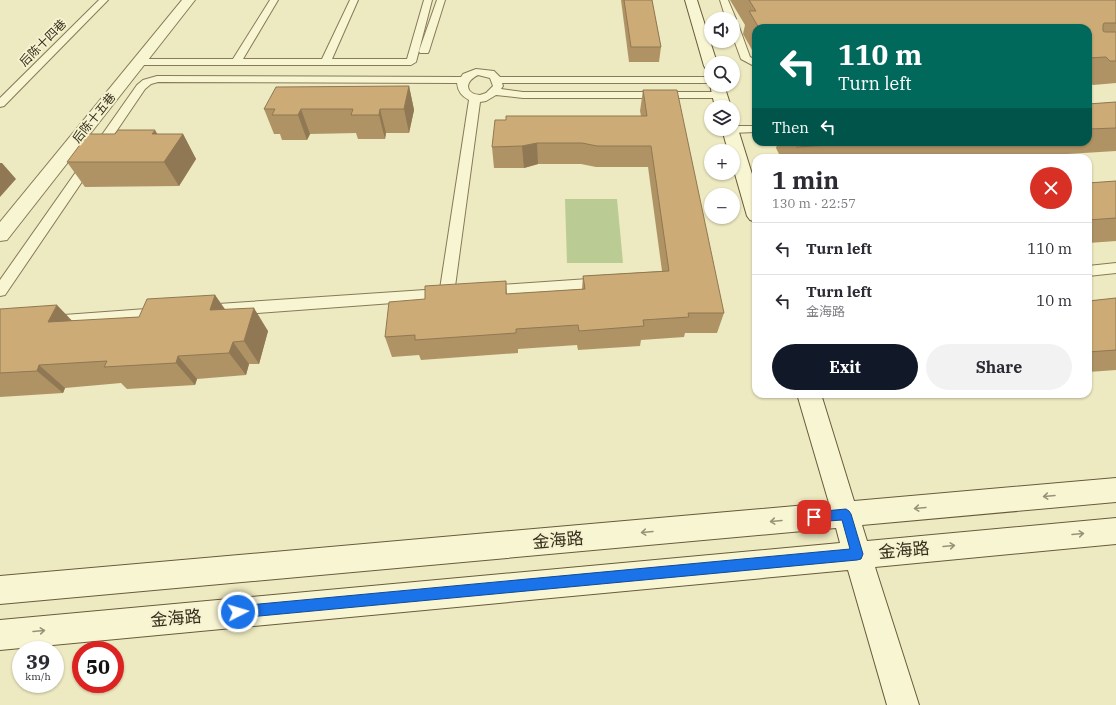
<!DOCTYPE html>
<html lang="en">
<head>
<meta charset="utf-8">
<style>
  body { margin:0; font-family:"IBM Plex Serif","Noto Sans SC",serif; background:#f2f2f3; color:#2b2b33; height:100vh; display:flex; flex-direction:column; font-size:15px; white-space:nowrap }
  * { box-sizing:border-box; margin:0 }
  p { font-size:13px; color:#7c7c81 }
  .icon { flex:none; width:22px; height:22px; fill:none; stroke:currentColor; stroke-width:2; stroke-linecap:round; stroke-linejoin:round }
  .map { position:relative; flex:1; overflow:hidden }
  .details { position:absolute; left:752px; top:154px; width:340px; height:244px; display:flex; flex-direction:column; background:#fff; border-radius:12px; box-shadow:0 1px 3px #0004 }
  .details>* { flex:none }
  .banner { position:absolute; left:752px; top:24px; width:340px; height:122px; border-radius:12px; box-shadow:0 1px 3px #0004; background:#00695c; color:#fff; overflow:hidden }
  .tools { position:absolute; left:704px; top:12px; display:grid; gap:8px }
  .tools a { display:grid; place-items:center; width:36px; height:36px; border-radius:50%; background:#fff; box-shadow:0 1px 3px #0004; font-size:20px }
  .speed { position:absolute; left:12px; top:641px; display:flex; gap:8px; font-size:20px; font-weight:700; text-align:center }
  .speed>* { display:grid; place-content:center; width:52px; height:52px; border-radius:50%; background:#fff; box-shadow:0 1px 3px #0004; line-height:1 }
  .speed small { font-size:10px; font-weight:400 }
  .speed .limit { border:6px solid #d22; background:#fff; color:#111 }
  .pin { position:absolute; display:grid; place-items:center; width:34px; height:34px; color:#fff; margin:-17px; border-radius:8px; box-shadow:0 2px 6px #0006 }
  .me { position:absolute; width:44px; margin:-22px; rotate:85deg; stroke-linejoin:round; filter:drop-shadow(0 0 3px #0008) }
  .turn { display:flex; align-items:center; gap:14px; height:84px; padding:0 20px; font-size:18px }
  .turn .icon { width:52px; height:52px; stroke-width:2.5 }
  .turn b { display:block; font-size:28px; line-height:34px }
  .then { display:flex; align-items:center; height:38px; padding:0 20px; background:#0003; gap:8px; font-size:15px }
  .round { display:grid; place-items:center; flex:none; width:42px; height:42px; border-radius:21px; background:#f2f2f3 }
  .headline { display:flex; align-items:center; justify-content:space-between; height:68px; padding:0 20px }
  h1 { font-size:24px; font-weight:800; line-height:30px }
  .button { display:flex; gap:8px; margin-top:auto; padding:8px 20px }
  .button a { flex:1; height:46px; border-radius:24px; background:#111827; color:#fff; font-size:16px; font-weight:800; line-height:46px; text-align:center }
  .button a+a { background:#f2f2f3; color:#2b2b33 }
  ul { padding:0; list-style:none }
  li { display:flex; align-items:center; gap:12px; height:52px; padding:0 20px; border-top:1px solid #e1e1e2 }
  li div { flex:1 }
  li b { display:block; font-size:15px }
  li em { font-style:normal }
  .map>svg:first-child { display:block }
  .green { fill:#bacb94 }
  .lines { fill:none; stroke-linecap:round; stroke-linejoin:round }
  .lane-casing { stroke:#867a58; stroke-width:2 }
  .street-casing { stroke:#867a58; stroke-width:2 }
  .secondary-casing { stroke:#685b3b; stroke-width:2 }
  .lane { fill:#f8f5d3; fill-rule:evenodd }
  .street { fill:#f8f5d3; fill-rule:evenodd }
  .secondary { fill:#f8f5d3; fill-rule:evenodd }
  .wall { fill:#af9365 }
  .shaded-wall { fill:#8f7853 }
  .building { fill:#ccab76; stroke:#8f7853 }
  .oneway { stroke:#979278 }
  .route { fill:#1a73e8; stroke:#114b97 }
  .labels { text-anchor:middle; stroke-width:4; stroke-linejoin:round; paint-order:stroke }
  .far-street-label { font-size:12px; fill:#362e1d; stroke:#f5f2cf }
  .near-street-label { font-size:17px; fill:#362e1d; stroke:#f5f2cf }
</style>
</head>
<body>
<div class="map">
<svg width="1116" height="705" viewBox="0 0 1116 705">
  <rect width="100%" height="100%" fill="#ede9c0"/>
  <!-- green -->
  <path class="green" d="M565,199h52l6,64h-56z"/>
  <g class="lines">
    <!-- lane casing -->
    <g class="lane-casing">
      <g id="lane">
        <path d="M99,0h9l-104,106 -4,1v-9z"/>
        <path d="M270,0h8l-35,59h79l28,-59h8l-26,59h75l17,-59h8l-16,62 -5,3h-272l-5,-3 5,-3h94z"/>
        <path d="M437,0h8l-16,51 -1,2h-8l-1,-2z"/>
        <path d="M720,0h8l8,19 -3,2 5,3 12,33 6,3v7l-15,-8 -8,-22v-18h-7z"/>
        <path d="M476,69l18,2 6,6h211v6h-209l1,3 -2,3 22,3h196l5,3 -5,3h-196l-27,-3 -10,6 -6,1 -26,192 -2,4 -5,1 -244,18 -5,-2 -3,-4 3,-4 5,-2 237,-16 29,-189c-7,-4 -11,-8 -12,-17l-299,-1 -7,2 -6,5 -140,206 -5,1v-16l137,-195 6,-5 14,-4 304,1 2,-3zM478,75l12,3 3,8 -7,7 -6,2c-15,-1 -16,-13 -2,-20z"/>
        <path d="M733,126h23v6l-26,1 -4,-1 -2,-2 9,-1z"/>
        <path d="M1116,263v10l-28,3v-10z"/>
        <path d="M603,278l5,1 2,4 -2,4 -5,1 -118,8 -5,-1 -2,-4 2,-4 5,-1z"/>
        <path d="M160,308l5,2 3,4 -3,4 -5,2 -110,8 -5,-2 -3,-4 3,-4 5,-2z"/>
      </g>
    </g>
    <!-- street casing -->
    <g class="street-casing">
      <path id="street" d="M182,0h13l-188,240 -7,1v-19z"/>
    </g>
    <!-- secondary casing -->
    <g class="secondary-casing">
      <g id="secondary">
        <path d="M685,0h12l20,63h-6v7l-5,-1 -2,-3z"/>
        <path d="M711,83v2h13l7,22h-16l-5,-22z"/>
        <path d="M733,125l5,4 18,58v35l-6,-2 -3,-4 -14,-49v-16h-5l-6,-22h11z"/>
        <path d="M797,394h24l33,107 262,-23v24l-254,23 5,16 249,-23v26l-241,23 44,138h-32l-39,-135 -848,80v-30l840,-77 -4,-15 -836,76v-28l829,-73z"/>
      </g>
    </g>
    <!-- lane -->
    <use href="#lane" class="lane"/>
    <!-- street -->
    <use href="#street" class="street"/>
    <!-- secondary -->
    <use href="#secondary" class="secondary"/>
  </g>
  <!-- wall -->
  <g class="wall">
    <path d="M621,0h31l9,47 -2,15h-30z"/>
    <path d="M730,0h386v83l-23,2 -5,-4v-53h-332v29l-13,-23 2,-9z"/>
    <path d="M409,86l5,24 -5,23h-23l-1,6h-27l-2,-6 -46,1 -3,6h-25l-2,-6h-6l-10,-25z"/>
    <path d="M643,90l81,223 -7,20h-32l-1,4 -43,3 -1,6 -62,4 -1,-5 -59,4v4l-97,7 -2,-5 -27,2 -7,-20 40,-38 81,-18 1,13 75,-5 1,-13 79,-5 -14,-104h-52l-15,-3h-43l-14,4h-30l-2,-21 14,-27 135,-4 -1,-5z"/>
    <path d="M1116,102v49l-97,6 -1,1h-237l-5,-10 2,-6h310v-38z"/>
    <path d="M157,134h26l13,25 -17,27 -94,1 -18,-25z"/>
    <path d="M1116,181v60l-28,2v-60z"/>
    <path d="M215,295l10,14 43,22 -9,33h-10l-3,11 -49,4 -2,6 -68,4 -6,-6 -56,5 -2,5 -63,4v-88l72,12 67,-4z"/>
    <path d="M1116,298v72l-28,2v-71z"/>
  </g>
  <!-- shaded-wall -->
  <g class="shaded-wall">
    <path d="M409,86l5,24 -5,23 -5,-24z"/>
    <path d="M301,109l9,25 -3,6 -9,-25z"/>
    <path d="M380,109l6,24 -1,6 -6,-24z"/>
    <path d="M155,130l14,24 14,-20 13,25 -17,27 -15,-24 -12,-28z"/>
    <path d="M537,143l1,21 -14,4 -2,-22z"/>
    <path d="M0,163h2l14,16 -16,18z"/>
    <path d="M215,295l16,24 -21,-9z"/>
    <path d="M57,305l23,24 -32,-7z"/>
    <path d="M254,308l14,23 -9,33 -15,-23z"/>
    <path d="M233,342l16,22 -3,11 -17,-22z"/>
    <path d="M178,356l19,23 -2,6 -19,-22z"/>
    <path d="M39,365l26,23 -2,5 -26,-22z"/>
  </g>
  <!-- building -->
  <g class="building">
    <path d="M624,0h28l9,47h-30z"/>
    <path d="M749,0h367v23h-12l-1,2v6l2,1h11v29h-6l-4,-4 -18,1v-30h-329l-10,-17h7z"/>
    <path d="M409,86l-5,23h-24l-1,6h-28l2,-6h-52l-3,6h-26l3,-6h-11l12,-22z"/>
    <path d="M643,90h34l47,223h-36l1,4 -46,3 1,6 -65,5 -1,-6 -62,4v4l-101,7v-5l-30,2 4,-35 36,-3v-13l81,-5v13l79,-5 -2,-13 86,-5 -18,-125h-54l-15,-3h-45l-15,3 -30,1 3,-27h11v-4h141z"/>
    <path d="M1116,102v26l-28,1v-25z"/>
    <path d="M118,130h37l-3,4h31l-19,28h-97l21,-28h27z"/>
    <path d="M795,142h82l-80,5z"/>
    <path d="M1116,181v37l-28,2v-37z"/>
    <path d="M215,295l-5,15 44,-2 -10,33 -11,1 -4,11 -51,3 -2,7 -72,4 3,-6 -68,4 -2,6 -37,2v-64l57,-4 -9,17 91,-5 8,-18z"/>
    <path d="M1116,298v52l-28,2v-51z"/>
  </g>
  <!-- one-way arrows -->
  <defs><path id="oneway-shaft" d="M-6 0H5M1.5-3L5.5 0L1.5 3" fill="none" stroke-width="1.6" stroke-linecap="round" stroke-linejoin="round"/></defs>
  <g class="oneway">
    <use href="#oneway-shaft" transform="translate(1049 496) rotate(175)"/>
    <use href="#oneway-shaft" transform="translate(920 508) rotate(175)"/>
    <use href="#oneway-shaft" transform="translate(776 521) rotate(175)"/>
    <use href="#oneway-shaft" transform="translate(647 532) rotate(175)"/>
    <use href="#oneway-shaft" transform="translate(1078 534) rotate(-5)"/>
    <use href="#oneway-shaft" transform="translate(949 546) rotate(-5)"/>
    <use href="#oneway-shaft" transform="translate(39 631) rotate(-5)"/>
  </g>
  <!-- route -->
  <path class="route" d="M846,509l3,2 2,3 12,40 -2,5 -4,1 -619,58 -4,-1 -2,-5 2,-4 4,-2 612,-57 -8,-29 -28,2 -4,-1 -1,-4 1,-4 4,-1z"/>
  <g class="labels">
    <!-- far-street labels -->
    <g class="far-street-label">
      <text transform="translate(43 43) rotate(-45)" y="4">后陈十四巷</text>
      <text transform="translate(94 118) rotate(-51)" y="4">后陈十五巷</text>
    </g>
    <!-- near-street labels -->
    <g class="near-street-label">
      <text transform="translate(558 540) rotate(-5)" y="6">金海路</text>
      <text transform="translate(904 550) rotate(-5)" y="6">金海路</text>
      <text transform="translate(176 618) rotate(-5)" y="6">金海路</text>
    </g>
  </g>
</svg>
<div class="tools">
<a><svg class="icon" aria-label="sound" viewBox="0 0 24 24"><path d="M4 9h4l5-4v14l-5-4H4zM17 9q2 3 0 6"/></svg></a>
<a><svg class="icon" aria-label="search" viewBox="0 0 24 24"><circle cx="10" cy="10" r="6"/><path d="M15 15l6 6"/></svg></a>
<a><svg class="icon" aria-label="layers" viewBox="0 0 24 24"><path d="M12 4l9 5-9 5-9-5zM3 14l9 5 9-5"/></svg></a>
<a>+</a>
<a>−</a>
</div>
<div class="speed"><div>39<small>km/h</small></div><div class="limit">50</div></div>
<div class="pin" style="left:814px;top:517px;background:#d93025"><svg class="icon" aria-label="arrive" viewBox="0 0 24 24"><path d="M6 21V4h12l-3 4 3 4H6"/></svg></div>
<svg class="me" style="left:238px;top:612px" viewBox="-20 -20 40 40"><circle r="17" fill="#1a73e8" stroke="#fff" stroke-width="3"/><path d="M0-11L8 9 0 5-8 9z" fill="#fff"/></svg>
<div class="banner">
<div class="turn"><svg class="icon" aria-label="left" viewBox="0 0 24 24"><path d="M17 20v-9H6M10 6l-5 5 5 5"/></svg><div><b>110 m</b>Turn left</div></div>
<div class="then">Then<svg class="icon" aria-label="left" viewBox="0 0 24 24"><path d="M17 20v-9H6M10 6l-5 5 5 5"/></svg></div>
</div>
<section class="details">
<div class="headline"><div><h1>1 min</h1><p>130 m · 22:57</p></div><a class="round" style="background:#d93025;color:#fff"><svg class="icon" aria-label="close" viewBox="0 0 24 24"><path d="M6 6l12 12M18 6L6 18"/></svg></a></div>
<ul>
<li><svg class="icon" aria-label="left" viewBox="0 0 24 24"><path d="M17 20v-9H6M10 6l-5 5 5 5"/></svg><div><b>Turn left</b></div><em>110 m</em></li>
<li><svg class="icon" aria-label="left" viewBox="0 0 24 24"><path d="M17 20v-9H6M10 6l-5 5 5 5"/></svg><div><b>Turn left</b><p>金海路</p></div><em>10 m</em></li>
</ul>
<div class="button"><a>Exit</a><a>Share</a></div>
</section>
</div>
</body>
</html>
